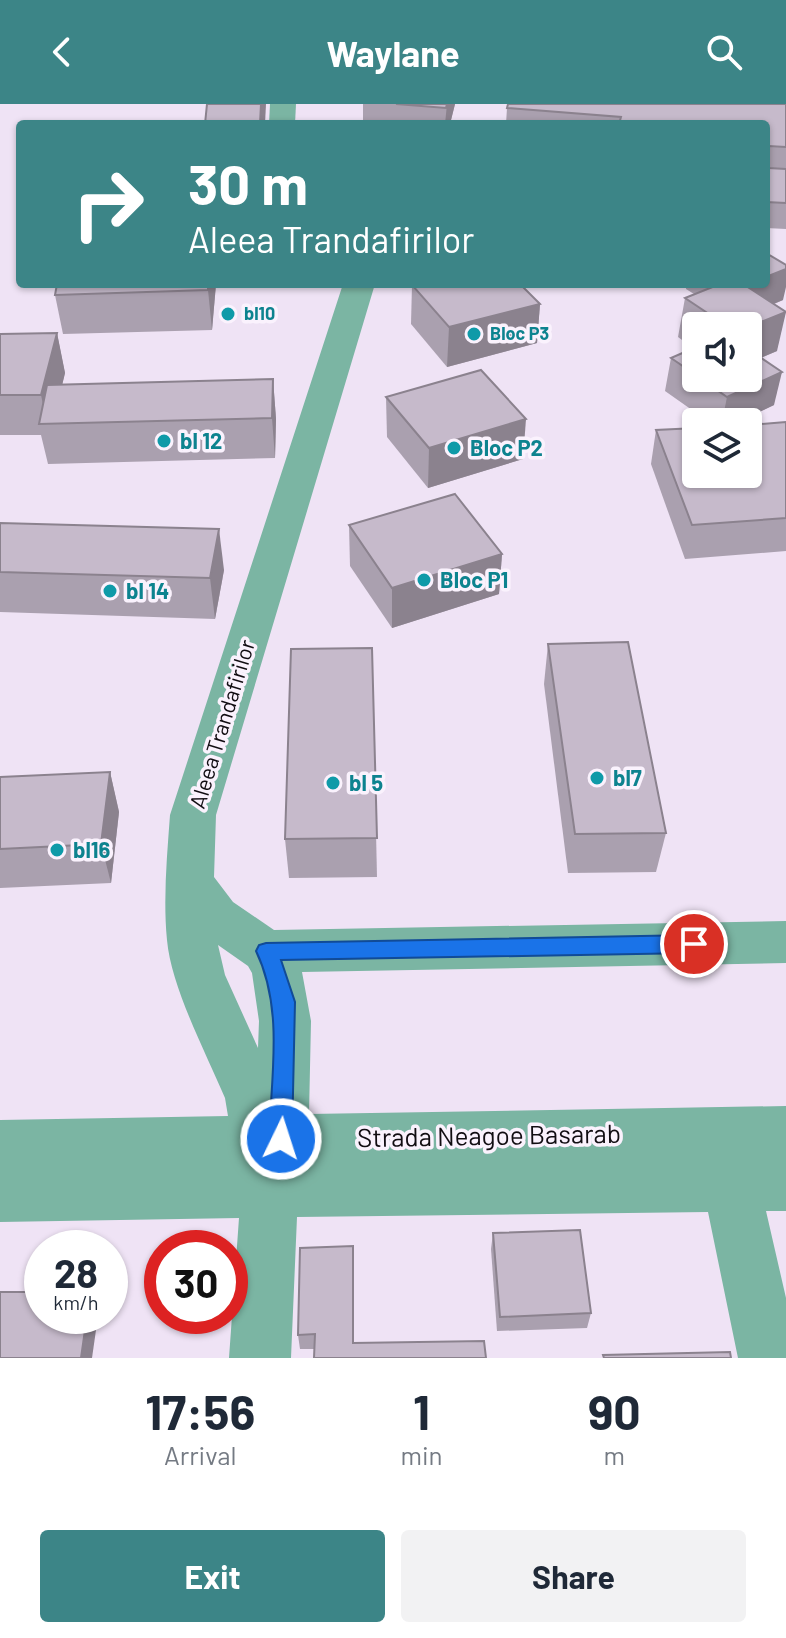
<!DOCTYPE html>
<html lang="en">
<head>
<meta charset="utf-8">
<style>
  body { margin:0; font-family:Barlow,sans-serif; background:#f2f2f3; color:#1f2937; height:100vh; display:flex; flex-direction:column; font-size:30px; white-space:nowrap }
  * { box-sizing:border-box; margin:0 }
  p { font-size:26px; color:#747a83 }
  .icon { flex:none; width:44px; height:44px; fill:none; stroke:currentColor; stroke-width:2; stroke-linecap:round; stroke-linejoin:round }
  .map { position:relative; height:1254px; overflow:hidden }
  .sheet { display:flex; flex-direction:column; background:#fff; flex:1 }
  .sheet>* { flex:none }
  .top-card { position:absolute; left:16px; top:16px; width:754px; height:168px; border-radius:8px; box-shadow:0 2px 6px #0004; background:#3c8587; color:#fff; overflow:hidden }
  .controls { position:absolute; left:682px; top:208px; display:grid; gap:16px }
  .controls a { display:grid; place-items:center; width:80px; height:80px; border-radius:8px; background:#fff; box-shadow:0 2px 6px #0004; font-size:40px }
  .speed { position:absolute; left:24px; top:1126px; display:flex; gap:16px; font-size:40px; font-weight:700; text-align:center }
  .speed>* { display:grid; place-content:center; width:104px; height:104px; border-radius:50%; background:#fff; box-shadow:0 2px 6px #0004; line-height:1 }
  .speed small { font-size:20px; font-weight:400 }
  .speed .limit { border:12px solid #d22; background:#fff; color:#111 }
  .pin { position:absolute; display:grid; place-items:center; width:68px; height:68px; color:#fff; margin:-34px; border:4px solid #fff; border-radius:50%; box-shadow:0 2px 8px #0007 }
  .me { position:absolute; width:88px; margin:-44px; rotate:4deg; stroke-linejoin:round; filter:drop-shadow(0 0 6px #0008) }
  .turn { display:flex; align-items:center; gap:28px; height:168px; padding:0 40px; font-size:36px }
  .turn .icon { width:104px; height:104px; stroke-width:2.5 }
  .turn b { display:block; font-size:56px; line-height:68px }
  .eta { display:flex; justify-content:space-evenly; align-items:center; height:136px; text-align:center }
  .eta b { font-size:48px; font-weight:700; line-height:56px }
  .primary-button { display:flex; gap:16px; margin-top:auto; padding:16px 40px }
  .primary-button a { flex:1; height:92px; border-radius:8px; background:#3c8587; color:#fff; font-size:32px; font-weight:700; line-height:92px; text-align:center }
  .primary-button a+a { background:#f2f2f3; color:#1f2937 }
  header { display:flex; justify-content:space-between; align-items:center; height:104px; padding:0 40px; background:#3c8587; color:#fff; font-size:36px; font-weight:700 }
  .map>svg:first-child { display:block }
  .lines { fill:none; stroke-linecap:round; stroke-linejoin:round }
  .minor { fill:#7bb5a3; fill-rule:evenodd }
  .wall { fill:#aaa0af; fill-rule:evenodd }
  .shaded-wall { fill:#8b828e }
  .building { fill:#c6bacb; stroke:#8b828e; stroke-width:2 }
  .route { fill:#1a73e8; stroke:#114b97; stroke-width:2 }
  .culture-dot { fill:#0f9aa8; stroke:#faf2fd; stroke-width:3 }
  .labels { text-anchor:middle; stroke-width:7; stroke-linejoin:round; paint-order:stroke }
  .far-culture-label { font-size:18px; font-weight:bold; fill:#0d838f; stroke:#faf2fd; text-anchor:start }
  .culture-label { font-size:22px; font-weight:bold; fill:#0d838f; stroke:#faf2fd; text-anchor:start }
  .street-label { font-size:22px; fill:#110d12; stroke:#faf2fd }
  .near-street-label { font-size:26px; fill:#110d12; stroke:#faf2fd }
</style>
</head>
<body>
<header><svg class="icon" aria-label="back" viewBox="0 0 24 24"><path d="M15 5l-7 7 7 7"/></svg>Waylane<svg class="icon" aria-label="search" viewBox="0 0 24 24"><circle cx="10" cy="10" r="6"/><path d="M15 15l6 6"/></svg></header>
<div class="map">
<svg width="786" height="1254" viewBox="0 0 786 1254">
  <rect width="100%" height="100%" fill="#efe3f5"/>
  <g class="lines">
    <!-- minor -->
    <g class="minor">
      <path d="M270,0h26l-1,20h-26z"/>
      <path d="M343,180h32l-159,531 -2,62 19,25 41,28 512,-9v42l-484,9 9,49 -2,93 477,-8v105h-20l20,87v60h-48l-30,-146 -411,5 -6,141h-62l10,-140 -239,4v-102l228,-4 -3,-18c-19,-45 -54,-111 -58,-158 -4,-41 0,-84 3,-125zM218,841l30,21 4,7 7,48 -1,27 -33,-73z"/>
    </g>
  </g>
  <!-- wall -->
  <g class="wall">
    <path d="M363,0h92l-5,20h-87z"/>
    <path d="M786,0v125l-20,-1v-104h-260l1,-16z"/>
    <path d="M216,180l-4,46 -149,4 -8,-39z"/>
    <path d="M686,180h80l17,16 -9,4 3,47 -16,7 13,47 -36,17h-29l-44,-31 6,-33 22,-10 -15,-11 7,-39 9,-4 -8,-5zM696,222h52v52h-52z"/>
    <path d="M412,181l128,19 -3,39 -90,24 -36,-43z"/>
    <path d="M57,229l8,40 -3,12 211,-6 3,40 -1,39 -227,6 -7,-29h-41v-101z"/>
    <path d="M386,293l137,62 -95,29 -41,-51z"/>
    <path d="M786,318v129l-101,8 -34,-95 5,-34z"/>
    <path d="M0,419l224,47 -9,49 -215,-7z"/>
    <path d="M349,421l153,29 -3,40 -107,34 -42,-62z"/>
    <path d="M548,540l118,189 -10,39 -88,1 -24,-189z"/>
    <path d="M372,544l5,229 -88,1 -4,-39z"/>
    <path d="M110,668l9,40 -8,71 -111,5v-111z"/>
    <path d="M493,1129l98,80 -4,15 -90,3 -6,-82z"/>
    <path d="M354,1158v81l-39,6h-15l-2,-14z"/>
  </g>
  <!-- shaded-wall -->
  <g class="shaded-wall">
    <path d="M261,0h5l-1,20h-5z"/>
    <path d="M447,0h8l-5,20h-5z"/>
    <path d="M786,165v18l-3,13 -50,20 6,-32 9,-4h18v-7z"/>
    <path d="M208,180h8l-4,46 -4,-40z"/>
    <path d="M540,200l-3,39 -90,24 2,-40z"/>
    <path d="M786,208l-9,39 -29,12v-36z"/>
    <path d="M57,229l8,40 -12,50h-6l-6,-28z"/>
    <path d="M782,268l-8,33 -36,17h-16l5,-25z"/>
    <path d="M273,275l3,40 -1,39 -3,-40z"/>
    <path d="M526,315l-3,40 -95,29 1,-40z"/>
    <path d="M219,425l5,41 -9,49 -5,-41z"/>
    <path d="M502,450l-3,40 -107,34v-40z"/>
    <path d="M110,668l9,40 -8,71 -10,-39z"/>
    <path d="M353,1142l1,16v96l-1,-15z"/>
    <path d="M87,1212h11l-6,42h-11z"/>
  </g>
  <!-- building -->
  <g class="building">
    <path d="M207,0h54l-1,20h-55z"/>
    <path d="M396,0h51l-1,4z"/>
    <path d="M508,0h278v43l-17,-1v22l17,1v34l-20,-1v-78h-147l2,-7 -114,-9z"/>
    <path d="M766,149l20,12v4l-20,8z"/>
    <path d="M57,180h151v6l-153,5z"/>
    <path d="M417,180h103l20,20 -91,23 -37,-42z"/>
    <path d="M720,180h23l43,28 -38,15v-1h-21l-42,-28z"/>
    <path d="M57,229l-16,62h-41v-61z"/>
    <path d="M696,243v28l-25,-17z"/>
    <path d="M748,245l34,23 -55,25 -27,-19h48z"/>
    <path d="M481,266l45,49 -97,29 -43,-51z"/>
    <path d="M273,275l-1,39 -233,6 8,-39z"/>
    <path d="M786,318v96l-94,7 -36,-95 40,-2v46h52v-49z"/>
    <path d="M455,390l47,60 -110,34 -43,-63z"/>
    <path d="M0,419l219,6 -9,49 -210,-6z"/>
    <path d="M628,538l38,191 -91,1 -27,-190z"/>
    <path d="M372,544l5,190 -92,1 6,-190z"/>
    <path d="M110,668l-9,72 -101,5v-72z"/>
    <path d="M580,1126l11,83 -91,4 -7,-84z"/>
    <path d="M353,1142v97l131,-2 2,17h-172l1,-24 -17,1 2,-87z"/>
    <path d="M0,1188h42v24h45l-6,42h-81z"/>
    <path d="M730,1248l1,6h-127l-1,-3z"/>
  </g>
  <!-- route -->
  <path class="route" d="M694,831l8,3 3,6 -3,6 -8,3 -413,7 14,42 -3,137 -3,8 -8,3 -9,-3 -3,-8c2,-62 15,-130 -13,-188l3,-6 7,-2z"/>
  <!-- markers -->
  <g class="culture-dot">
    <circle cx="228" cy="210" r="8"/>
    <circle cx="474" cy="230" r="8"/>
    <circle cx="164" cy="337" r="8"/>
    <circle cx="454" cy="344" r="8"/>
    <circle cx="424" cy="476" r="8"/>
    <circle cx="110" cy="487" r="8"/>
    <circle cx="597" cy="674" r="8"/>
    <circle cx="333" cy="679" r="8"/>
    <circle cx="57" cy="746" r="8"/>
  </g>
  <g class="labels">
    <!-- far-culture labels -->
    <g class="far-culture-label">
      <text x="244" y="216">bl10</text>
      <text x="490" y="236">Bloc P3</text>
    </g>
    <!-- culture labels -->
    <g class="culture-label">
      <text x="180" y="345">bl 12</text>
      <text x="470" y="352">Bloc P2</text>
      <text x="440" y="484">Bloc P1</text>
      <text x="126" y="495">bl 14</text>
      <text x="613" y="682">bl7</text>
      <text x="349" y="687">bl 5</text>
      <text x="73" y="754">bl16</text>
    </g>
    <!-- street labels -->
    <g class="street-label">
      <text transform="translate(222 620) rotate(-73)" y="8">Aleea Trandafirilor</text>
    </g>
    <!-- near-street labels -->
    <g class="near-street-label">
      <text transform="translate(489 1032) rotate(-1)" y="9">Strada Neagoe Basarab</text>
    </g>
  </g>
</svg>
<div class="controls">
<a><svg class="icon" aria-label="sound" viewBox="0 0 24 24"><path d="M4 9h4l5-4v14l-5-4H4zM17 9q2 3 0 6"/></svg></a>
<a><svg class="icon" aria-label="layers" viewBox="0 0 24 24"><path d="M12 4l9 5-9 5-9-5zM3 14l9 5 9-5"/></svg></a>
</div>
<div class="speed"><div>28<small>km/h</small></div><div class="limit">30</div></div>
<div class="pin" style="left:694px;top:840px;background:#d93025"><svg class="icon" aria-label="arrive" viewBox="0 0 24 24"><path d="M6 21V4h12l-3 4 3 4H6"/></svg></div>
<svg class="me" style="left:281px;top:1035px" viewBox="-20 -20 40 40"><circle r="17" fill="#1a73e8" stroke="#fff" stroke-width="3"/><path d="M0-11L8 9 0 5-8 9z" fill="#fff"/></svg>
<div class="top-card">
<div class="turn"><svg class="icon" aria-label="right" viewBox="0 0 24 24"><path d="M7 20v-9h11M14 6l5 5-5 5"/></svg><div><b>30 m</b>Aleea Trandafirilor</div></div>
</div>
</div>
<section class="sheet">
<div class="eta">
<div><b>17:56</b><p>Arrival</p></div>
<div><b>1</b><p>min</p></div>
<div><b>90</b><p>m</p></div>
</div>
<div class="primary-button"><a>Exit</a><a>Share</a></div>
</section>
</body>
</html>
